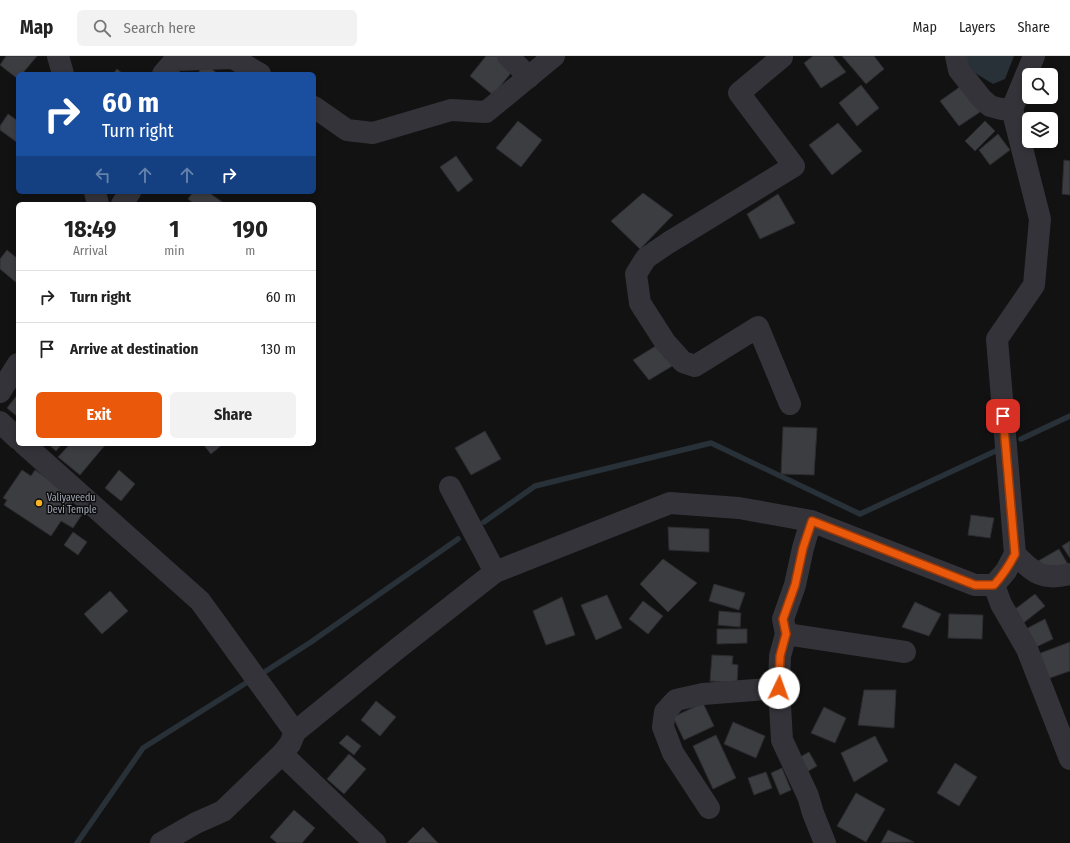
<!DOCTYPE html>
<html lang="en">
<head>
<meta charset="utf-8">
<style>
  body { margin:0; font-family:"Fira Sans Condensed",sans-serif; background:#f2f2f2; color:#222; height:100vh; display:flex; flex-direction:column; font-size:15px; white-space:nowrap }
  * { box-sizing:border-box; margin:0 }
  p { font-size:13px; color:#767676 }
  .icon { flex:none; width:22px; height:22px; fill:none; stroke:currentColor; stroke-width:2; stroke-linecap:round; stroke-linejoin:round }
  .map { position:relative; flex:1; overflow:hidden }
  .panel { position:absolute; left:16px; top:146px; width:300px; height:244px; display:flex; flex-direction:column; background:#fff; border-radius:6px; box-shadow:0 2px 6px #0003 }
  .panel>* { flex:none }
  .top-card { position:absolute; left:16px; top:16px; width:300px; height:122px; border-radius:6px; box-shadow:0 2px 6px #0003; background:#1a4fa0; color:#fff; overflow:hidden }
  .tools { position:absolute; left:1022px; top:12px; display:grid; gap:8px }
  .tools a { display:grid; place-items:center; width:36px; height:36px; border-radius:6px; background:#fff; box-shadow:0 2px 6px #0003; font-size:20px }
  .pin { position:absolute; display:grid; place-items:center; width:34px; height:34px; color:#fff; margin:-17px; border-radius:8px; box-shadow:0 2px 6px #0006 }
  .me { position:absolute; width:44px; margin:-22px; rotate:3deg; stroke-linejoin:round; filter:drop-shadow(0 0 3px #0008) }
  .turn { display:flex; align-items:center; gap:14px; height:84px; padding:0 20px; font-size:18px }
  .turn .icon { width:52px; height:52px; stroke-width:2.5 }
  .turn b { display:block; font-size:28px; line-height:34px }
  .lanes { display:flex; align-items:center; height:38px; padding:0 20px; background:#0003; justify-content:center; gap:20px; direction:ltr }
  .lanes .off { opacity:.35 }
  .eta { display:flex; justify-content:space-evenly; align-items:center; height:68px; text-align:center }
  .eta b { font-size:24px; font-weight:700; line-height:28px }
  .action { display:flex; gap:8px; margin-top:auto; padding:8px 20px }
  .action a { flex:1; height:46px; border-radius:6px; background:#ea580c; color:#fff; font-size:16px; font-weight:700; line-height:46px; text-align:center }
  .action a+a { background:#f2f2f2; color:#222 }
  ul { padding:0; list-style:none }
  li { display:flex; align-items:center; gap:12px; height:52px; padding:0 20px; border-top:1px solid #e0e0e0 }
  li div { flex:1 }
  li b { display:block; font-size:15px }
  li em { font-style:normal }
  header { display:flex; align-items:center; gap:24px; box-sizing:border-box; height:56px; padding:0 20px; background:#fff; border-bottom:1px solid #e0e0e0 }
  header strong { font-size:19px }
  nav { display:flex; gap:22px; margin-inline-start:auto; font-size:14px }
  .search { width:280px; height:36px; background:#f2f2f2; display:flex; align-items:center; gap:10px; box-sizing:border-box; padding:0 14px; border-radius:6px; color:#767676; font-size:15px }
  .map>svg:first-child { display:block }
  .water { fill:#283038 }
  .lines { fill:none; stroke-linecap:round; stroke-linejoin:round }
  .stream { stroke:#283038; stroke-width:5.5 }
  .building { fill:#3c3d41; stroke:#2c2c30 }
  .minor { stroke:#333339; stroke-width:22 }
  .route-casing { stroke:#983908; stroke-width:10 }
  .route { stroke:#ea580c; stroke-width:7 }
  .poi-dot { fill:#fbb422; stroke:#0d0d0e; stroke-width:1.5 }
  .labels { text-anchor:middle; stroke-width:3; stroke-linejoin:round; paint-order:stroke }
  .poi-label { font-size:10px; fill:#a2a8b5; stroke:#0d0d0e; text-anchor:start }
</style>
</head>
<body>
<header>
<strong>Map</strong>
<div class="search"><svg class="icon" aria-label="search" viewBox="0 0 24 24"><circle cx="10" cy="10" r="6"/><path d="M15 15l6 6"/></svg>Search here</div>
<nav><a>Map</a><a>Layers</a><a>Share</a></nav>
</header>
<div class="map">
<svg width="1070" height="787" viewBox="0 0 1070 787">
  <rect width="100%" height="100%" fill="#121213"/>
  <!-- water -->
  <path class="water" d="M959,0h55l-9,23 -12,5 -18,-11z"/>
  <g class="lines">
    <!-- stream -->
    <g class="stream">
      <path d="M1021,383l49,-23"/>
      <path d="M484,466l51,-36 176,-43 149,71 140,-65"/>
      <path d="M266,615l45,-29 147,-103"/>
      <path d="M77,787l66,-95 103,-65"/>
    </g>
  </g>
  <!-- building -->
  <g class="building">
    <path d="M6,0h31l-15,18h-4v5l-18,-14z"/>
    <path d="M486,0h15l14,12 -22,27 -23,-19z"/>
    <path d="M813,0h20l13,16 -25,16 -17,-25z"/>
    <path d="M842,0h32l10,13 -18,15z"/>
    <path d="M205,8l13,10h-21z"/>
    <path d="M117,13l6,5h-10z"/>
    <path d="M861,29l18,23 -22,18 -18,-23z"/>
    <path d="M961,30l22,24 -24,16 -19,-25z"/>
    <path d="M8,58l10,7v22l-18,-13v-4z"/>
    <path d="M518,65l24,19 -21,27 -25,-19z"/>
    <path d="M985,65l10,10 -20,20 -10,-10z"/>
    <path d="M838,67l24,28 -30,24 -23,-30z"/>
    <path d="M998,78l12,16 -20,15 -11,-15z"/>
    <path d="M456,100l17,24 -15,12 -18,-25z"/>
    <path d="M1064,104l6,1v34l-8,-1z"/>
    <path d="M193,136h15l17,12h-30l-7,-5z"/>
    <path d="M643,137l30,22 -33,34 -29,-28z"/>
    <path d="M778,138l17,29 -35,16 -13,-25z"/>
    <path d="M7,194l11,9v25l-18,-15v-10z"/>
    <path d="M659,288l15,21 -25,15 -16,-20z"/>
    <path d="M18,338v23l-11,-9z"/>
    <path d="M783,371l34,1 -3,47 -33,-1z"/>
    <path d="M485,375l16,28 -30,16 -16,-27z"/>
    <path d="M48,388h14l-6,7z"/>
    <path d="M70,388h36l-26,31 -22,-18z"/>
    <path d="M203,388h20l-12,10z"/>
    <path d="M22,414l9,6 4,-6 41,28 -5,7 12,8 -10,15 -12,-7 -10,15 -47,-31 3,-5 -4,-2z"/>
    <path d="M119,414l16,14 -14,17 -16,-13z"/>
    <path d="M971,459l23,3 -4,20 -22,-3z"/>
    <path d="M668,471l41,2v23l-40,-2z"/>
    <path d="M73,476l14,10 -9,13 -14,-10z"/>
    <path d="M1070,485v17l-8,-12z"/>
    <path d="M1059,493l11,19 -37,-4z"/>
    <path d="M663,503l34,24 -29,29 -28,-28z"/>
    <path d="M714,528l31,9 -6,17 -30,-9z"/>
    <path d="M110,535l18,20 -26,23 -18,-20z"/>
    <path d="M1035,538l10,12 -33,26 -10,-13z"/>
    <path d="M607,539l15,33 -26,12 -15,-35z"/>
    <path d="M562,541l13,38 -29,10 -13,-34z"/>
    <path d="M643,545l20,15 -15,18 -19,-15z"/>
    <path d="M915,546l26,12 -12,22 -27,-9z"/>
    <path d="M719,555l22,2 -1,14 -22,-2z"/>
    <path d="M949,558l34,1 -1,24 -34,-1z"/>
    <path d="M1045,563l8,20 -19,9 -10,-18z"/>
    <path d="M717,573h30v14l-30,1z"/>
    <path d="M1070,586v29l-23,8 -9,-25z"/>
    <path d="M712,599l21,1 -1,8 6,1 -1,18 -27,-2z"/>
    <path d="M864,634h32l-2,38 -36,-3z"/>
    <path d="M376,645l20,16 -16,19 -19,-16z"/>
    <path d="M703,647l11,23 -30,14 -11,-23z"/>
    <path d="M824,651l22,11 -11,25 -24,-10z"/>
    <path d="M733,666l32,14 -9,22 -32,-14z"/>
    <path d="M347,679l14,11 -7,9 -15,-12z"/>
    <path d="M716,679l20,43 -23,11 -20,-43z"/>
    <path d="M875,680l13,25 -34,21 -13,-29z"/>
    <path d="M809,696l8,14 -14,8 -8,-14z"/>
    <path d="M349,698l17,15 -22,25 -17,-15z"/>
    <path d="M955,707l22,14 -18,29 -22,-13z"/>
    <path d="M782,712l9,22 -11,5 -9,-22z"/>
    <path d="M766,716l6,16 -18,7 -6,-17z"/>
    <path d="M856,737l29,16 -19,33 -29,-16z"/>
    <path d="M294,754l21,18 -13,15h-25l-7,-6z"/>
    <path d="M423,771l15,16h-31z"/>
    <path d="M888,774l26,12 -33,1z"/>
  </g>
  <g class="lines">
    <!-- minor -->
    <g class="minor">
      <path d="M58,0l5,18"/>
      <path d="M508,0l21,21"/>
      <path d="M782,0v1l-43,36 55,73 -126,77 -22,15 -10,16 4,29 25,39 18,20 12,4 63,-39 32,77"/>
      <path d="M956,0l3,14 23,29 8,7 11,3h11"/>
      <path d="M1034,0l-22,53 28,110 -6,66 -37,54 18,215c18,19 28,27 55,20"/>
      <path d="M163,18l12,-14 58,-2 27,16"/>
      <path d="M314,51l33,23 26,3 78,-23 35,2 68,-56"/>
      <path d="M95,136l3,12"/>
      <path d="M122,148l8,-12"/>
      <path d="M0,336l18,-28"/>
      <path d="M0,366l18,17"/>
      <path d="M24,388l176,157 95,131"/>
      <path d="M450,431l45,85"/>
      <path d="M811,465l-8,27 -8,37 -12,34 3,15 -6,22 -1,32 3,52 26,56 5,17 12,30"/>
      <path d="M994,529l7,19 26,45 43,110"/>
      <path d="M786,578l119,18"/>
      <path d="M282,698l93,89"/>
      <path d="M709,752l-36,-55 -10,-26 2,-15 11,-12 27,-6 76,-6"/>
      <path d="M161,787l35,-20 27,-12 59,-57 8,-10 5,-12 102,-83 98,-77 175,-69 69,5 72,13 164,64h19l12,-14 9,-17"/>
    </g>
  </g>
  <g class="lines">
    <!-- route casing -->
    <g class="route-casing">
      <path id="route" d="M779,632l1,-32 6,-22 -3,-15 12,-34 8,-37 9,-27 163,64h19c9,-10 15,-19 21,-31l-12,-138"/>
    </g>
    <!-- route -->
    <use href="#route" class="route"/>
  </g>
  <!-- markers -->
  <circle class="poi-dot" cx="39" cy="447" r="4"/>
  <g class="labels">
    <!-- poi labels -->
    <g class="poi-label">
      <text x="47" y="445">Valiyaveedu<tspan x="47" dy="12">Devi Temple</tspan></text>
    </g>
  </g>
</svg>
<div class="tools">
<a><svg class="icon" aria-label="search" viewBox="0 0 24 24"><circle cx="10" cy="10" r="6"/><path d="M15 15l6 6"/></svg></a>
<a><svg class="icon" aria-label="layers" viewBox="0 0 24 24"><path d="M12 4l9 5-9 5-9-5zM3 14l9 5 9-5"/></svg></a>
</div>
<div class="pin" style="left:1003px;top:360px;background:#d93025"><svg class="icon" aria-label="arrive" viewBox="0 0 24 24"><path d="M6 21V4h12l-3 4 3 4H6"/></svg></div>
<svg class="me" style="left:779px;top:632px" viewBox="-20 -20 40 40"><circle r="19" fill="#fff"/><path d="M0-13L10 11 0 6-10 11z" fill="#ea580c"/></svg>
<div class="top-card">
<div class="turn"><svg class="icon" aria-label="right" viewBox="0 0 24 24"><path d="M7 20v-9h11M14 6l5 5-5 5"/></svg><div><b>60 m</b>Turn right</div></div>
<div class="lanes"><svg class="icon off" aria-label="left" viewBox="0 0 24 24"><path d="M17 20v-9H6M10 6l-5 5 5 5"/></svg><svg class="icon off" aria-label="ahead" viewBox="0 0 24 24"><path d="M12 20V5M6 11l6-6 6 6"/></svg><svg class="icon off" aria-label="ahead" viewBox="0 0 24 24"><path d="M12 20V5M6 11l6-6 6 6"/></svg><svg class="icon" aria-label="right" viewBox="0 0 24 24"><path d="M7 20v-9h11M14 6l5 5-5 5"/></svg></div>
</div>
<section class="panel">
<div class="eta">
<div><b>18:49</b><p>Arrival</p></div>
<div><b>1</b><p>min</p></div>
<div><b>190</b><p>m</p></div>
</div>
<ul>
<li><svg class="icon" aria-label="right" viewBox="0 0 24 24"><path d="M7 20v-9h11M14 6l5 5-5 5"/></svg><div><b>Turn right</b></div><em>60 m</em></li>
<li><svg class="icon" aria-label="arrive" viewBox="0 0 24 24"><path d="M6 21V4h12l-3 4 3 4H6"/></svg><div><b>Arrive at destination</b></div><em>130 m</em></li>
</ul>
<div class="action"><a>Exit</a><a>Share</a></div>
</section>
</div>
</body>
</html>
